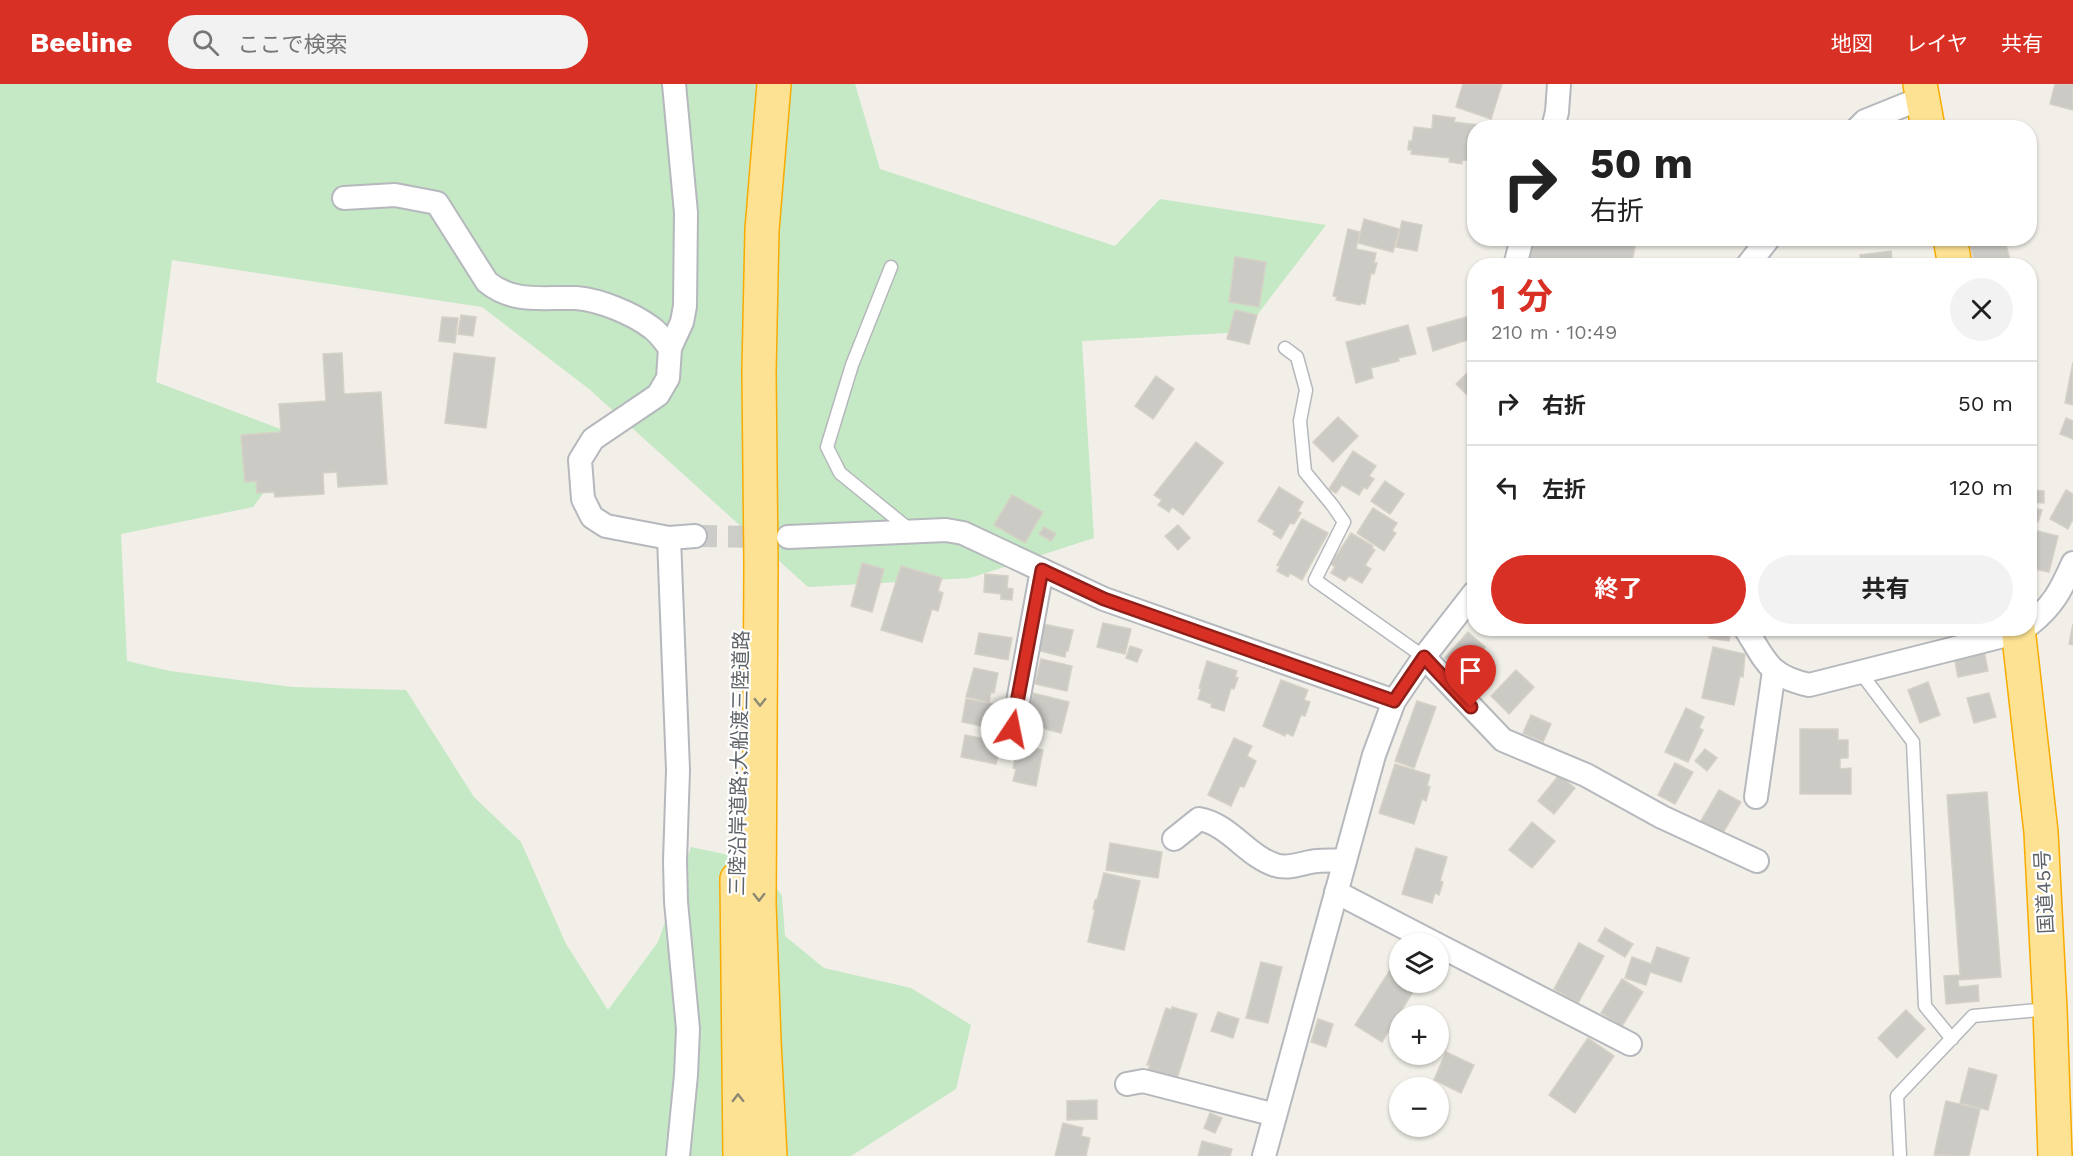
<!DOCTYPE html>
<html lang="ja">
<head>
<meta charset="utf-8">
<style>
  body { margin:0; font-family:"Work Sans","Noto Sans JP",sans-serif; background:#f2f2f2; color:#222; height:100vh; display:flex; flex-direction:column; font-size:22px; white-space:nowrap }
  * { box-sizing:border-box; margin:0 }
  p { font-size:20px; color:#767676 }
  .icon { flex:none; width:33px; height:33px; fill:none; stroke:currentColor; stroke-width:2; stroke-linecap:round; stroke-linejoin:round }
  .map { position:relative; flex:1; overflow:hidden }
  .drawer { position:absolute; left:1467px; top:174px; width:570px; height:378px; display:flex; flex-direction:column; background:#fff; border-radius:24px; box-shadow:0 2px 4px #0004 }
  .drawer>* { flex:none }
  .banner { position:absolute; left:1467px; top:36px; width:570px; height:126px; border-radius:24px; box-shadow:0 2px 4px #0004; background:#fff; color:#222; overflow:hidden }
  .fabs { position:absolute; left:1389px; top:849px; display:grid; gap:12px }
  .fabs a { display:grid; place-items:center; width:60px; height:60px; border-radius:50%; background:#fff; box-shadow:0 2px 4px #0004; font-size:30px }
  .pin { position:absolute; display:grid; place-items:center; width:51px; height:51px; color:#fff; margin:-62px -26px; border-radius:50% 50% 50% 0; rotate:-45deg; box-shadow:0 0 6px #0007 }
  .pin .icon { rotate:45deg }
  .me { position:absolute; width:66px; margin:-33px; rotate:11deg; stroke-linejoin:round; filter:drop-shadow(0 0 4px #0008) }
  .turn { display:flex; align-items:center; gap:21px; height:126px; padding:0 24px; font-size:27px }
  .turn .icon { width:78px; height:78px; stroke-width:2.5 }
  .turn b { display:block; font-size:42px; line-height:51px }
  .round { display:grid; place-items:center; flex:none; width:63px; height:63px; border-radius:32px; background:#f2f2f2 }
  .summary { display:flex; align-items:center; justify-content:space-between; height:102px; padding:0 24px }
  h1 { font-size:36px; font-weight:700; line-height:45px; color:#d93025 }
  .action { display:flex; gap:12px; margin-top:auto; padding:12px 24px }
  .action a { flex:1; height:69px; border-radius:36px; background:#d93025; color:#fff; font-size:24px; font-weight:700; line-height:69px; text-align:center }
  .action a+a { background:#f2f2f2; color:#222 }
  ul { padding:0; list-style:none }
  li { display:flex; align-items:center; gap:18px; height:84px; padding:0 24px; border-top:2px solid #e0e0e0 }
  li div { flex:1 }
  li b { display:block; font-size:22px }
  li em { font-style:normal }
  header { display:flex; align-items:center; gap:36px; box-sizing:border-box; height:84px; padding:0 30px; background:#d93025; color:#fff }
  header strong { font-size:28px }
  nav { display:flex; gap:33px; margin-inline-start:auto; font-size:21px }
  .search { width:420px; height:54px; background:#f2f2f2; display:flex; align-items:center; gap:15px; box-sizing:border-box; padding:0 21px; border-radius:33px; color:#767676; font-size:22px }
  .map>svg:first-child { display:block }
  .green { fill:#c5e8c5 }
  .building { fill:#cccac5; stroke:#d6d1c6; stroke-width:1.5 }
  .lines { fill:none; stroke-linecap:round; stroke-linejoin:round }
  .street-tunnel { stroke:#ccccc8; stroke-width:22; stroke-dasharray:22 11; stroke-linecap:butt }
  .lane-casing { stroke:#b5b8bc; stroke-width:15 }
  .street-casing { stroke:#b5b8bc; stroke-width:26 }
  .highway-casing { stroke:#f9ab00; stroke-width:36 }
  .lane { stroke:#fff; stroke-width:12 }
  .street { stroke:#fff; stroke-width:22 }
  .highway { stroke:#fde293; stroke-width:33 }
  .oneway { stroke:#8e8975 }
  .route-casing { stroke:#8d1f18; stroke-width:15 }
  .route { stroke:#d93025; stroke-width:10 }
  .labels { text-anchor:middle; stroke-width:4.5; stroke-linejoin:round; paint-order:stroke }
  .street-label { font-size:20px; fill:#5f6368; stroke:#fff }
</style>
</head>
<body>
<header>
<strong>Beeline</strong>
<div class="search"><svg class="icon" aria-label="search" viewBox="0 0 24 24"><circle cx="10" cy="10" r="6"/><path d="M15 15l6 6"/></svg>ここで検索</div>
<nav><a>地図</a><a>レイヤ</a><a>共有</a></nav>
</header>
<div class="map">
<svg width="2073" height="1072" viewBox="0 0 2073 1072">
  <rect width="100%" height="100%" fill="#f1efe8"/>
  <!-- green -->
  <path class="green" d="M0,0h855l25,85 235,77 45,-47 166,26 -82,107 -162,9 12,197 -124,40 -162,9 -219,-198 -107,-82 -310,-47 -16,122 148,56 -51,69 -132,27 6,127 43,10 122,16 114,3 68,107 47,45 45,102 42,66 50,-68 33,-95 66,14 25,35 3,40 39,32 87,20 60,37 -15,64 -105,67h-851z"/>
  <!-- building -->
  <g class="building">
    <path d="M1463,0h39l-11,35 -35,-12z"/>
    <path d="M2055,0h18v26l-23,-6z"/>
    <path d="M1433,31l22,3 -1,4 25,3 -1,3h-4v33l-12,-1v4l-13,-2 1,-4 -39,-4 1,-4h-4l1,-9h3l2,-14 18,2z"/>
    <path d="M1364,135l35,10 -6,23 -35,-9z"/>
    <path d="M1402,137l20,4 -5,26 -21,-4z"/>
    <path d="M1348,145l12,3 -4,17 20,4 -2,10h3l-3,11 -3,-1 -6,31 -4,-1 -1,2 -24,-5 1,-3 -4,-1z"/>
    <path d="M1535,154h102l-6,28h-103z"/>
    <path d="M1974,154h30l8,28h-36l-8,-26z"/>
    <path d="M1891,167l2,15h-32l-1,-11z"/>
    <path d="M1235,173l31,5 -7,45 -30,-5z"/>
    <path d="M1235,226l22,5 -8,29 -22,-5z"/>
    <path d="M461,231l15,2 -3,19 -15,-2z"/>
    <path d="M1470,232l4,14v8l-41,13 -6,-23z"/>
    <path d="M442,233l16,1 -3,25 -16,-2z"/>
    <path d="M1408,241l8,29 -18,4 1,3 -28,7 2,10 -17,5 -10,-41z"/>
    <path d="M342,269l2,41 37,-2 6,92 -49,3 -1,-15 -14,1 1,21 -49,3 -1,-5 -17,1 -1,-12 -11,1 -4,-47 40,-3 -2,-28 47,-3 -3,-47z"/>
    <path d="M454,269l41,5 -9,70 -41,-5z"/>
    <path d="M2073,278v43l-8,-2z"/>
    <path d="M1469,287l5,6v16l-4,5 -14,-14z"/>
    <path d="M1156,292l18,13 -21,30 -18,-13z"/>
    <path d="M1338,333l20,19 -25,26 -20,-20z"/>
    <path d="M2066,334l7,3v18l-13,-5z"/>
    <path d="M1196,358l27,21 -40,52 -11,-8 -3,5 -11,-7 4,-5 -8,-5z"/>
    <path d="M1353,367l23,15 -7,10 5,3 -7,10 -3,-2 -5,8 -17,-10 -6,8 -7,-4z"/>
    <path d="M1385,397l19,13 -14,20 -19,-13z"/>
    <path d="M1279,403l24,15 -5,9 3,2 -7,11 -4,-1 -9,16 -8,-5 2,-3 -17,-10z"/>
    <path d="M2030,406l14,1v12l-14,-1z"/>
    <path d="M2066,406l7,4v25l-5,10 -18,-10z"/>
    <path d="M1012,411l31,17 -18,31 -31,-18z"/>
    <path d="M2030,423l12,3 -4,12 -8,-3z"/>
    <path d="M1373,424l24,15 -5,8 4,2 -12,18 -27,-18z"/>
    <path d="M1302,435l26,14 -26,47 -12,-7 -2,4 -11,-6 3,-5 -3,-1z"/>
    <path d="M1178,441l12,13 -12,12 -13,-14z"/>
    <path d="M1044,443l12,7 -5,7 -12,-7z"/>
    <path d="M2034,446l24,6 -9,36 -19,-4v-17z"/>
    <path d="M1351,449l22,13 -1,2 3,2 -10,15 6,4 -9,14 -13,-7 -4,5 -14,-8 4,-6 -4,-3z"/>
    <path d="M862,479l22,6 -12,43 -21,-6z"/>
    <path d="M901,482l41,12 -4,13 5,2 -5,18 -6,-2 -10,33 -41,-12z"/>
    <path d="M985,490l23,2 -1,12 6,1 -1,11 -11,-1v-5l-17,-2z"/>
    <path d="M1103,539l28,6 -6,25 -28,-7z"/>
    <path d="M1043,540l30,6 -5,21h-2l-1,6 -29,-7z"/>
    <path d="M2073,540v21l-4,-1z"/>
    <path d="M1710,544l21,2 -2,11 -20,-3z"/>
    <path d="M1468,548l17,15 -4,5 2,1 -18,21 -20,-16z"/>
    <path d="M979,549l33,5 -4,22 -33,-6z"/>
    <path d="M1130,562l12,4 -5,12 -11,-4z"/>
    <path d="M1713,563l32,7 -2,23 -3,-1 -6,29 -32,-7z"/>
    <path d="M1984,566l4,21 -30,6 -4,-21z"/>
    <path d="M1041,575l31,7 -5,25 -32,-7z"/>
    <path d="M1207,577l30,10 -2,6 3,1 -4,11 -3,-1 -7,23 -13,-4 1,-3 -14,-5 3,-10 -2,-1z"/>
    <path d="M974,584l24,5 -4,20 -3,-1 -2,10 -23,-5z"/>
    <path d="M1516,586l18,17 -25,27 -18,-18z"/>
    <path d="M1281,596l27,10 -4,10 6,2 -5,14 -4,-1 -8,21 -7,-3 -1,3 -22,-10z"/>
    <path d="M1928,598l12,33 -20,8 -12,-33z"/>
    <path d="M1033,609l36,9 -8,31 -20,-5 1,-5 -15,-4z"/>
    <path d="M1989,609l7,24 -22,6 -7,-25z"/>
    <path d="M966,615l33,6 -2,11h-3l-3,12 -29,-6z"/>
    <path d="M1417,617l19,6 -22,61 -19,-7z"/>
    <path d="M1686,624l18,9 -5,11 4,2 -15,32 -23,-10z"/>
    <path d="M1531,631l20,9 -8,18 -20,-9z"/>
    <path d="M1800,645h38v11h10v18h-8v11l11,-1v26h-51z"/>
    <path d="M965,651l36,7 -5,22 -35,-7z"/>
    <path d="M1234,654l18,8 -5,10 9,5 -12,26 -4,-1 -9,20 -23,-11z"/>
    <path d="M1024,662l19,4 -7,36 -23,-5 3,-12 -3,-1 4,-18 7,2z"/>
    <path d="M1705,665l12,9 -10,13 -12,-10z"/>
    <path d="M1675,679l18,9 -18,32 -17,-9z"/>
    <path d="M1395,680l35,11 -3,11 3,1 -4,14 -4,-2 -8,25 -35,-11z"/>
    <path d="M1559,691l16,13 -21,26 -16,-13z"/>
    <path d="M1719,706l22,12 -21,36 -22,-12z"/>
    <path d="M1987,708l14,185 -43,3 1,7 19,-2 1,16 -33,3 -2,-28 16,-1 -13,-180z"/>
    <path d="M1532,738l23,19 -23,27 -23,-18z"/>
    <path d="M1110,759l52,9 -4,26 -52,-8z"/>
    <path d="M1416,764l31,9 -7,24 3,1 -4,13 -4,-2 -3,10 -30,-9z"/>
    <path d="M1104,789l36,8 -16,69 -36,-8 7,-33h-2l2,-9h2z"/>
    <path d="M1605,844l28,16 -8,13 -27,-16z"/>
    <path d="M1579,859l25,13 -26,47 -24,-14z"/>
    <path d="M1657,863l32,11 -8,24 -31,-10 -4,13 -21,-7 7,-21 19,7z"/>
    <path d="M1399,872l1,26h19l-37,60 -27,-17z"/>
    <path d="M1261,878l21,5 -14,56 -22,-5z"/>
    <path d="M1622,895l21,13 -21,34 -21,-13z"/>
    <path d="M1172,923l25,7 -20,65 -29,-9 2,-5h-3l19,-57 5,2z"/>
    <path d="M1906,926l19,19 -28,29 -19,-20z"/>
    <path d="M1218,928l21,7 -6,19 -22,-7z"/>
    <path d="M1318,935l15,5 -7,23 -15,-5z"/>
    <path d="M1588,954l26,18 -39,57 -26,-18z"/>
    <path d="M1446,968l28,13 -13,28 -27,-13z"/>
    <path d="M1969,984l28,7 -9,35 -28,-7z"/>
    <path d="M1097,1016v19l-30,1v-19z"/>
    <path d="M1946,1017l34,8 -11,47 -35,-1z"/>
    <path d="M1210,1029l12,5 -7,15 -11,-5z"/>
    <path d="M1063,1039l20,5 -2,8 9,2 -4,18h-31z"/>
    <path d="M1202,1057l30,8 -2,7h-32z"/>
  </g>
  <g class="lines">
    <!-- street-tunnel -->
    <path class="street-tunnel" d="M695,452l80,1"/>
    <!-- lane casing -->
    <g class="lane-casing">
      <g id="lane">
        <path d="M891,183l-39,98 -25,82 13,26 70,57"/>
        <path d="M1285,264l12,9 9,33 -6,31 5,51 28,34 11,16 -29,58 109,77"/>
        <path d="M1860,588l53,70 12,264 27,33"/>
        <path d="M1900,1072l-3,-60 76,-80 76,-7"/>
      </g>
    </g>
    <!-- street casing -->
    <g class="street-casing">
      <g id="street">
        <path d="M674,0l12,129 -1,93 -3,16 -12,26 -2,30 -10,17 -65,44 -13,21 3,39 9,18 14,9 63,12 26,-2"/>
        <path d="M1553,44l4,-16 2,-28"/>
        <path d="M1858,44l7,-7 57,-23"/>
        <path d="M344,114l51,-3 42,8 50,79c27,22 56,15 89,16 24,2 56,15 76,30 7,5 13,14 18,20"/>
        <path d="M1515,182l7,-28"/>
        <path d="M1747,182l22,-28"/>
        <path d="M788,453l158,-7 17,3 141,66 290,102"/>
        <path d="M669,454l9,232 -3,91 1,41 12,127 -2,46 -8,81"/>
        <path d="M2030,540c23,-18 31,-34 43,-61"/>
        <path d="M1745,544c21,33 23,48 64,57l210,-53 5,-4"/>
        <path d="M1424,573l79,83 83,35 76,42 95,44"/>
        <path d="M1013,645l29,-159"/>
        <path d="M1756,713l18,-126"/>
        <path d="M1174,755l25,-20c30,5 48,37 76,46 14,5 28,-3 42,-4 9,-1 19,0 28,-1"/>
        <path d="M1336,808l100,52"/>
        <path d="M1438,861l192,99"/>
        <path d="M1127,1000l16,-3 132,34"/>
        <path d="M1264,1072l110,-401 20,-54 30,-44 50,-64"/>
      </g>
    </g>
    <!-- highway casing -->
    <g class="highway-casing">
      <g id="highway">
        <path d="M1920,0l8,44"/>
        <path d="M1950,154l5,28"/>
        <path d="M2018,544l23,204 9,177 5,147"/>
        <path d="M737,795l3,277"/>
        <path d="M770,1072l-6,-115 -5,-137 2,-339 -2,-194 3,-141 12,-146"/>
      </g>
    </g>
    <!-- lane -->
    <use href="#lane" class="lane"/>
    <!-- street -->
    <use href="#street" class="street"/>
    <!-- highway -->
    <use href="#highway" class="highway"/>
  </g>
  <!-- one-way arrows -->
  <defs><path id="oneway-chevron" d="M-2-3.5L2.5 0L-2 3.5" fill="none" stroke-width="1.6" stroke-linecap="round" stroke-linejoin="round" transform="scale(1.5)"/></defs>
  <g class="oneway">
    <use href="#oneway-chevron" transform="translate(760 618) rotate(90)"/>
    <use href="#oneway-chevron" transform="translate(759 813) rotate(90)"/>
    <use href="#oneway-chevron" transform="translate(738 1014) rotate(-91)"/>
  </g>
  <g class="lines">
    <!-- route casing -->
    <g class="route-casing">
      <path id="route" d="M1012,645l30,-159 62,29 290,102 30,-44 47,50"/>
    </g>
    <!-- route -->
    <use href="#route" class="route"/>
  </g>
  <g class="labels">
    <!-- street labels -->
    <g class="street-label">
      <text transform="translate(739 679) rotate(-89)" y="7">三陸沿岸道路;大船渡三陸道路</text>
      <text transform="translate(2044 808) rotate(-93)" y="7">国道45号</text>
    </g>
  </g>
</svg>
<div class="fabs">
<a><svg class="icon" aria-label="layers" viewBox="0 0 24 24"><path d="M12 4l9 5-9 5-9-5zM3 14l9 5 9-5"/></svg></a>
<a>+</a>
<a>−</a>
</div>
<div class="pin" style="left:1471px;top:623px;background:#d93025"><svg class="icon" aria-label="arrive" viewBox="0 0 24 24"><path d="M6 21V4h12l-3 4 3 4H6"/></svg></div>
<svg class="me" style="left:1012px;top:645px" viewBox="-20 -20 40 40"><circle r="19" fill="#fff"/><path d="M0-13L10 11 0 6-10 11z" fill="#d93025"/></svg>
<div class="banner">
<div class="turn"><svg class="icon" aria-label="right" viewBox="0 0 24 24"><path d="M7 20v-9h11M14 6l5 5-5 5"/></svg><div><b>50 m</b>右折</div></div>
</div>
<section class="drawer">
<div class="summary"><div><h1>1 分</h1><p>210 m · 10:49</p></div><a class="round"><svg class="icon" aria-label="close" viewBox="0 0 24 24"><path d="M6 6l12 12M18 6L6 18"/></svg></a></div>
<ul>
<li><svg class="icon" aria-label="right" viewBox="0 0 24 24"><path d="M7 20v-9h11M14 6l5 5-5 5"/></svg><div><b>右折</b></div><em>50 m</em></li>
<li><svg class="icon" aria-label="left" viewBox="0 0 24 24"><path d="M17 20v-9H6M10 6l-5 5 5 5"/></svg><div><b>左折</b></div><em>120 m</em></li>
</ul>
<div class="action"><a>終了</a><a>共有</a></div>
</section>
</div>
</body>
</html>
